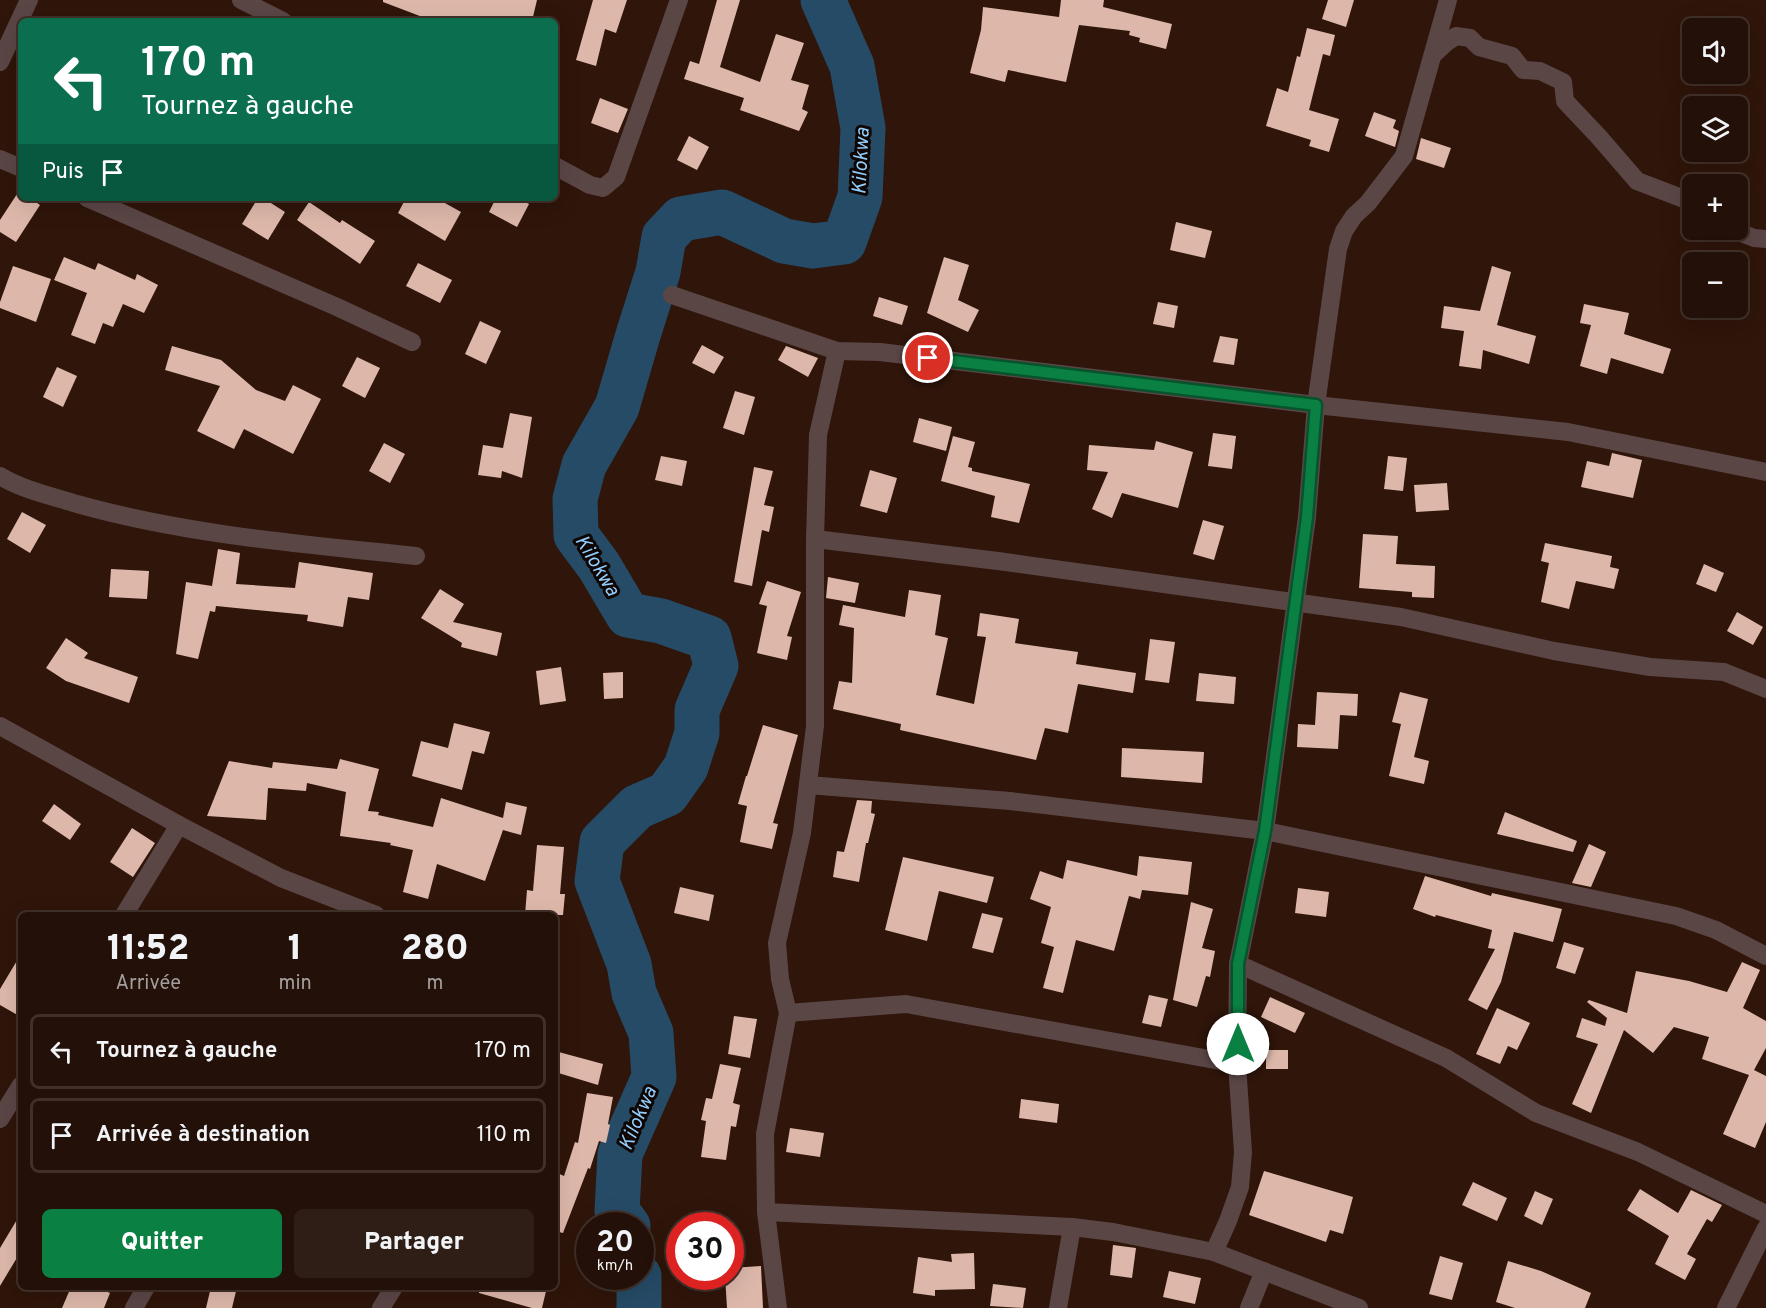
<!DOCTYPE html>
<html lang="fr">
<head>
<meta charset="utf-8">
<style>
  body { margin:0; font-family:Overpass,sans-serif; background:#2f1e16; color:#f1f3f6; height:100vh; display:flex; flex-direction:column; font-size:22px; white-space:nowrap }
  * { box-sizing:border-box; margin:0 }
  p { font-size:20px; color:#a39d9c }
  .icon { flex:none; width:33px; height:33px; fill:none; stroke:currentColor; stroke-width:2; stroke-linecap:round; stroke-linejoin:round }
  .map { position:relative; flex:1; overflow:hidden }
  .sheet { position:absolute; left:18px; top:912px; width:540px; height:378px; display:flex; flex-direction:column; background:#231008; border-radius:9px; box-shadow:0 6px 24px #0002,0 0 0 2px #403029 }
  .sheet>* { flex:none }
  .hud { position:absolute; left:18px; top:18px; width:540px; height:183px; border-radius:9px; box-shadow:0 6px 24px #0002,0 0 0 2px #403029; background:#0b6e4f; color:#fff; overflow:hidden }
  .tools { position:absolute; left:1682px; top:18px; display:grid; gap:12px }
  .tools a { display:grid; place-items:center; width:66px; height:66px; border-radius:9px; background:#231008; box-shadow:0 6px 24px #0002,0 0 0 2px #403029; font-size:30px }
  .speed { position:absolute; left:576px; top:1212px; display:flex; gap:12px; font-size:30px; font-weight:700; text-align:center }
  .speed>* { display:grid; place-content:center; width:78px; height:78px; border-radius:50%; background:#231008; box-shadow:0 6px 24px #0002,0 0 0 2px #403029; line-height:1 }
  .speed small { font-size:15px; font-weight:400 }
  .speed .limit { border:9px solid #d22; background:#fff; color:#111 }
  .pin { position:absolute; display:grid; place-items:center; width:51px; height:51px; color:#fff; margin:-26px; border:3px solid #fff; border-radius:50%; box-shadow:0 2px 6px #0007 }
  .me { position:absolute; width:66px; margin:-33px; rotate:0deg; stroke-linejoin:round; filter:drop-shadow(0 0 4px #0008) }
  .turn { display:flex; align-items:center; gap:21px; height:126px; padding:0 24px; font-size:27px }
  .turn .icon { width:78px; height:78px; stroke-width:2.5 }
  .turn b { display:block; font-size:42px; line-height:51px }
  .then { display:flex; align-items:center; height:57px; padding:0 24px; background:#0003; gap:12px; font-size:22px }
  .eta { display:flex; justify-content:space-evenly; align-items:center; height:102px; text-align:center }
  .eta b { font-size:36px; font-weight:800; line-height:42px }
  .button { display:flex; gap:12px; margin-top:auto; padding:12px 24px }
  .button a { flex:1; height:69px; border-radius:9px; background:#0b8043; color:#fff; font-size:24px; font-weight:800; line-height:69px; text-align:center }
  .button a+a { background:#2f1e16; color:#f1f3f6 }
  ul { padding:0; list-style:none }
  li { display:flex; align-items:center; gap:18px; height:75px; margin:0 12px 9px; padding:0 12px; border:3px solid #403029; border-radius:9px }
  li div { flex:1 }
  li b { display:block; font-size:22px }
  li em { font-style:normal }
  .map>svg:first-child { display:block }
  .lines { fill:none; stroke-linecap:round; stroke-linejoin:round }
  .river { stroke:#264b66; stroke-width:45 }
  .building { fill:#ddb8aa }
  .minor { stroke:#5b4646; stroke-width:18 }
  .route-casing { stroke:#07532c; stroke-width:15 }
  .route { stroke:#0b8043; stroke-width:10 }
  .labels { text-anchor:middle; stroke-width:6; stroke-linejoin:round; paint-order:stroke }
  .water-label { font-size:20px; font-style:italic; fill:#91cefe; stroke:#0f0502 }
</style>
</head>
<body>
<div class="map">
<svg width="1766" height="1308" viewBox="0 0 1766 1308">
  <rect width="100%" height="100%" fill="#2f150a"/>
  <g class="lines">
    <!-- river -->
    <g class="river">
      <path d="M628,1226l-11,-15 3,-57 34,-77 -3,-44 -17,-40 -5,-29 -32,-83 5,-39 35,-35 30,-13 19,-27 11,-34v-23l19,-44 -7,-28 -48,-17 -33,-6 -29,-49 -23,-31 -1,-36 9,-34 33,-58 21,-72 20,-63 6,-35 17,-18 41,-7 62,29 29,5 31,-4 16,-45 3,-69 -11,-62 -29,-66"/>
      <path d="M639,1308v-32"/>
    </g>
  </g>
  <!-- building -->
  <g class="building">
    <path d="M383,0h154l-5,21h-99l-50,-19z"/>
    <path d="M593,0h34l-11,33 -11,-4 -9,37 -20,-6z"/>
    <path d="M717,0h23l-20,67 40,15 16,-48 28,9 -13,37 18,5 -7,24 6,3 -9,19 -59,-21 4,-12 -60,-19 6,-18 9,3z"/>
    <path d="M1061,0h43l-1,7 69,17 -6,25 -27,-7 1,-4 -11,-3 1,-4 -51,-6 -13,57 -58,-12 -3,12 -35,-9 11,-43 2,-23 76,10z"/>
    <path d="M1328,0h26l-8,27 -24,-8z"/>
    <path d="M1307,28l28,7 -5,21 -7,-2 -14,56 30,9 -10,33 -20,-6 2,-6 -45,-14 11,-38 11,4 9,-36 3,1z"/>
    <path d="M600,98l28,11 -10,24 -27,-10z"/>
    <path d="M1374,112l22,8 -3,8 6,3 -4,16 -30,-11z"/>
    <path d="M689,136l20,11 -12,23 -20,-10z"/>
    <path d="M1421,138l30,10 -7,20 -28,-9z"/>
    <path d="M19,191l2,7h9l10,7 -24,37 -16,-10v-12z"/>
    <path d="M258,198h5l22,14 -17,28 -26,-16z"/>
    <path d="M406,198h30l25,14 -16,29 -47,-28z"/>
    <path d="M496,198h22l11,6 -12,23 -28,-15z"/>
    <path d="M309,202l31,21 2,-3 33,21 -15,23 -63,-44z"/>
    <path d="M1176,222l36,9 -7,27 -35,-8z"/>
    <path d="M64,257l31,13 3,-7 37,17 2,-6 21,11 -14,28 -21,-9 -10,23 -10,-4 -8,21 -24,-9 16,-42 -33,-13z"/>
    <path d="M944,257l25,8 -11,35 21,10 -11,22 -41,-19z"/>
    <path d="M418,263l34,17 -12,23 -34,-17z"/>
    <path d="M13,266l38,13 -15,43 -36,-14v-6z"/>
    <path d="M1492,266l19,6 -14,53 39,11 -7,28 -46,-14 -2,19 -22,-3 5,-35 -23,-3 3,-22 36,5z"/>
    <path d="M879,297l29,9 -6,19 -29,-9z"/>
    <path d="M1158,302l20,4 -4,22 -21,-4z"/>
    <path d="M1584,304l45,9 -5,21 47,15 -8,25 -52,-16 -4,16 -27,-8 11,-41 -11,-2z"/>
    <path d="M480,321l21,10 -15,33 -21,-10z"/>
    <path d="M1220,336l18,3 -4,26 -21,-3z"/>
    <path d="M702,345l22,12 -10,17 -22,-11z"/>
    <path d="M172,346l49,14 35,30 29,11 8,-16 28,14 -28,55 -49,-25 -10,20 -37,-18 23,-45 -55,-16z"/>
    <path d="M786,346l32,12 -10,19 -30,-17z"/>
    <path d="M357,357l23,11 -15,30 -23,-12z"/>
    <path d="M57,367l20,9 -14,31 -20,-10z"/>
    <path d="M735,391l20,6 -11,38 -21,-7z"/>
    <path d="M510,413l22,4 -10,61 -20,-7 -1,7 -23,-3 5,-30 20,3z"/>
    <path d="M919,418l33,9 -6,24 -33,-9z"/>
    <path d="M1213,433l23,3 -4,33 -24,-3z"/>
    <path d="M953,436l22,6 -7,25 4,1v3l58,13 -11,39 -28,-6 4,-21 -54,-15z"/>
    <path d="M1156,441l37,11 -15,56 -56,-15 -10,25 -20,-9 16,-37 -21,-2 2,-25 65,5z"/>
    <path d="M384,443l21,11 -15,29 -21,-12z"/>
    <path d="M1612,453l30,7 -9,38 -52,-11 6,-26 22,5z"/>
    <path d="M661,456l26,5 -5,25 -27,-6z"/>
    <path d="M1388,456l19,2 -4,33 -19,-2z"/>
    <path d="M754,467l19,4 -9,34 10,2 -5,25 -7,-2 -10,56 -18,-4z"/>
    <path d="M870,470l27,8 -10,35 -27,-7z"/>
    <path d="M1447,483l2,27 -33,2 -2,-27z"/>
    <path d="M22,512l24,13 -16,28 -23,-14z"/>
    <path d="M1203,520l21,6 -10,34 -21,-6z"/>
    <path d="M1363,534l35,2 -2,28 39,2 -1,32 -22,-1v-5l-53,-4z"/>
    <path d="M1545,543l67,13 -2,11 9,2 -5,20 -38,-8 -7,28 -28,-7 8,-39 -8,-2z"/>
    <path d="M218,549l22,4 -4,31 59,4 4,-26 74,11 -4,27 -21,-3 -5,30 -36,-6 1,-6 -92,-9 -1,6 -5,-1 -12,48 -22,-5 10,-72 26,4z"/>
    <path d="M1704,564l20,9 -8,19 -20,-8z"/>
    <path d="M111,569l38,2 -2,28 -38,-2z"/>
    <path d="M828,577l31,6 -4,20 -29,-5z"/>
    <path d="M767,581l34,11 -14,44 5,1 -5,23 -30,-7 10,-47 -8,-2z"/>
    <path d="M440,589l24,15 -11,18 49,11 -5,23 -36,-9 1,-4 -41,-25z"/>
    <path d="M909,590l32,5 -6,40 13,3 -12,57 38,9 12,-67 -9,-1 3,-23 39,6 -4,24 63,9 -2,12 60,9 -3,20 -55,-9 -10,49 -23,-5 -9,32 -136,-30 1,-6 -68,-15 6,-28 13,2 2,-55 -15,-3 4,-20 62,12z"/>
    <path d="M1737,612l26,15 -10,18 -26,-14z"/>
    <path d="M66,638l22,15 -4,5 54,19 -9,26 -63,-22 -20,-13z"/>
    <path d="M1150,639l25,3 -6,41 -24,-3z"/>
    <path d="M561,667l5,34 -26,4 -4,-34z"/>
    <path d="M623,672v26l-19,1 -1,-26z"/>
    <path d="M1199,673l37,4 -2,27 -38,-3z"/>
    <path d="M1317,692l41,2 -1,22 -17,-1 -2,34 -41,-2 1,-23 17,1z"/>
    <path d="M1400,692l28,7 -14,58 15,4 -5,23 -35,-8 12,-52 -9,-2z"/>
    <path d="M454,723l36,9 -6,22 -12,-3 -10,39 -50,-14 9,-35 27,7z"/>
    <path d="M763,725l35,10 -25,88 5,1 -6,25 -32,-7 7,-36 -9,-2 8,-28h1z"/>
    <path d="M1122,748l82,4 -2,31 -81,-6z"/>
    <path d="M340,759l39,10 -11,42 11,1 -1,3 55,12 8,-29 62,20 3,-16 21,5 -6,28 -18,-5 -18,51 -48,-17 -9,35 -25,-7 10,-42 -23,-5 1,-2 -51,-7 6,-44 -39,-9 -1,8 -38,-3 -2,32 -59,-4 22,-55 43,7 1,-6 64,7z"/>
    <path d="M857,800l15,1 -1,12 4,1 -7,29h-2l-7,39 -26,-5 4,-26 7,1z"/>
    <path d="M54,804l27,20 -11,16 -28,-19z"/>
    <path d="M1505,812l72,29 -4,11 -76,-18z"/>
    <path d="M132,828l23,15 -22,34 -23,-15z"/>
    <path d="M1589,844l17,8 -15,35 -19,-4z"/>
    <path d="M537,845l27,2 -4,47h5l-2,21h-38l2,-25 6,1z"/>
    <path d="M1139,856l53,6 -4,33 -46,-5 -2,9 -11,-3 -15,55 -38,-11 -13,53 -20,-5 11,-41 -13,-4 10,-36 -21,-8 10,-28 23,8 4,-19 70,16z"/>
    <path d="M903,857l91,20 -7,26 -48,-12 -12,50 -42,-11z"/>
    <path d="M1425,876l66,20 1,-3 70,16 -9,33 -39,-10 -13,50 -14,28 -19,-10 27,-51 -7,-1 4,-18 -56,-15 -1,2 -22,-8z"/>
    <path d="M680,887l34,8 -5,26 -35,-8z"/>
    <path d="M1298,888l31,4 -3,25 -31,-4z"/>
    <path d="M1191,902l22,7 -11,39 13,3 -5,26 -4,-1 -9,31 -24,-7z"/>
    <path d="M982,913l21,5 -10,35 -21,-5z"/>
    <path d="M1564,942l20,6 -9,26 -19,-6z"/>
    <path d="M21,954v63l-21,-12v-16z"/>
    <path d="M1742,962l18,8 -17,38 23,13v27l-12,22 12,6v46l-11,26 -32,-14 26,-59 -47,-16 7,-22 -35,-10 -21,26 -29,-23 -33,83 -19,-9 26,-60 -22,-7 6,-19 23,8 2,-8 -20,-16 2,-2 38,13 9,-42 53,10 38,11z"/>
    <path d="M1149,995l19,4 -7,28 -19,-4z"/>
    <path d="M1270,997l35,16 -10,20 -34,-16z"/>
    <path d="M1497,1008l33,15 -13,27 -9,-4 -8,18 -24,-10z"/>
    <path d="M734,1016l23,3 -7,39 -22,-4z"/>
    <rect x="1266" y="1050" width="22" height="19"/>
    <path d="M555,1051l48,13 -5,21 -43,-13z"/>
    <path d="M720,1064l21,4 -8,35 7,2 -4,22 -5,-1 -5,34 -25,-3 5,-36 -5,-1 5,-22 6,1z"/>
    <path d="M587,1093l26,4 -5,27 2,1 -4,18 -7,-2 -9,28 -2,-1 -25,65 -8,-2v-25l3,-9 -3,-1v-24l9,4 11,-34 3,1z"/>
    <path d="M1021,1099l38,5 -2,19 -38,-5z"/>
    <path d="M790,1128l34,5 -4,24 -34,-5z"/>
    <path d="M1264,1171l89,26 -10,37 -13,-4 -4,12 -77,-27z"/>
    <path d="M1473,1182l34,16 -10,23 -35,-16z"/>
    <path d="M1640,1189l38,24 13,-23 31,15 -10,17 -5,-3 -20,35 9,5 -11,21 -30,-16 14,-28 -42,-26z"/>
    <path d="M1535,1191l18,8 -11,26 -18,-9z"/>
    <path d="M21,1213v38l-21,35v-38z"/>
    <path d="M1113,1245l23,3 -4,30 -22,-3z"/>
    <path d="M974,1253l1,36 -40,1v6l-22,-3 5,-36 34,5 -1,-8z"/>
    <path d="M1440,1256l23,7 -11,37 -23,-6z"/>
    <path d="M1508,1261l33,10 50,22 -6,15h-70l-19,-6z"/>
    <path d="M761,1266l2,42h-36l-2,-32h7l-1,-8z"/>
    <path d="M1169,1271l32,7 -6,26 -32,-7z"/>
    <path d="M993,1284l33,4 -3,20 -33,-2z"/>
    <path d="M71,1287h25l14,6 -6,15h-42z"/>
    <path d="M211,1287h26l-5,21h-26z"/>
    <path d="M479,1287h68l-5,21h-10l-53,-15z"/>
  </g>
  <g class="lines">
    <!-- minor -->
    <g class="minor">
      <path d="M241,0l42,21"/>
      <path d="M1433,55l14,-13 9,-6 14,2 9,9 33,9 11,14 17,1 23,11 2,19 34,36 38,44 55,21"/>
      <path d="M0,62l29,-62"/>
      <path d="M0,159l21,9"/>
      <path d="M555,166l35,19 13,3 13,-11 63,-177"/>
      <path d="M87,198l250,109 75,35"/>
      <path d="M1734,230l20,8 12,1"/>
      <path d="M672,295l165,56 43,1 436,53 252,27 198,40"/>
      <path d="M0,476c23,14 52,20 77,28 111,31 225,40 339,52"/>
      <path d="M815,539l183,22 403,56 153,34 96,16 74,5 42,17"/>
      <path d="M0,726l179,99 102,53 95,37"/>
      <path d="M808,785l202,16 255,30 411,85 40,14 50,26"/>
      <path d="M124,915l55,-90"/>
      <path d="M1238,964l208,94 90,55 102,39 128,62"/>
      <path d="M788,1013l118,-9 331,60"/>
      <path d="M0,1119l21,-34"/>
      <path d="M766,1212l306,15 41,5 101,20 145,56"/>
      <path d="M1214,1252l14,-31 12,-34 3,-35 -6,-88 1,-100 27,-133 42,-314 9,-112 22,-156 6,-18 10,-15 14,-13 36,-47 44,-156"/>
      <path d="M134,1308l12,-21"/>
      <path d="M381,1308l13,-21"/>
      <path d="M778,1308l-12,-96 -1,-78 23,-121 -8,-34 -3,-36 25,-110 13,-107v-187l3,-104 19,-84"/>
      <path d="M1058,1308l14,-81"/>
      <path d="M1249,1308l15,-37"/>
      <path d="M1726,1308l40,-80"/>
    </g>
  </g>
  <g class="lines">
    <!-- route casing -->
    <g class="route-casing">
      <path id="route" d="M928,358l388,47 -9,112 -42,314 -27,133v80"/>
    </g>
    <!-- route -->
    <use href="#route" class="route"/>
  </g>
  <g class="labels">
    <!-- water labels -->
    <g class="water-label">
      <text transform="translate(860 161) rotate(-87)" y="7">Kilokwa</text>
      <text transform="translate(598 565) rotate(59)" y="7">Kilokwa</text>
      <text transform="translate(637 1118) rotate(-67)" y="7">Kilokwa</text>
    </g>
  </g>
</svg>
<div class="tools">
<a><svg class="icon" aria-label="sound" viewBox="0 0 24 24"><path d="M4 9h4l5-4v14l-5-4H4zM17 9q2 3 0 6"/></svg></a>
<a><svg class="icon" aria-label="layers" viewBox="0 0 24 24"><path d="M12 4l9 5-9 5-9-5zM3 14l9 5 9-5"/></svg></a>
<a>+</a>
<a>−</a>
</div>
<div class="speed"><div>20<small>km/h</small></div><div class="limit">30</div></div>
<div class="pin" style="left:928px;top:358px;background:#d93025"><svg class="icon" aria-label="arrive" viewBox="0 0 24 24"><path d="M6 21V4h12l-3 4 3 4H6"/></svg></div>
<svg class="me" style="left:1238px;top:1044px" viewBox="-20 -20 40 40"><circle r="19" fill="#fff"/><path d="M0-13L10 11 0 6-10 11z" fill="#0b8043"/></svg>
<div class="hud">
<div class="turn"><svg class="icon" aria-label="left" viewBox="0 0 24 24"><path d="M17 20v-9H6M10 6l-5 5 5 5"/></svg><div><b>170 m</b>Tournez à gauche</div></div>
<div class="then">Puis<svg class="icon" aria-label="arrive" viewBox="0 0 24 24"><path d="M6 21V4h12l-3 4 3 4H6"/></svg></div>
</div>
<section class="sheet">
<div class="eta">
<div><b>11:52</b><p>Arrivée</p></div>
<div><b>1</b><p>min</p></div>
<div><b>280</b><p>m</p></div>
</div>
<ul>
<li><svg class="icon" aria-label="left" viewBox="0 0 24 24"><path d="M17 20v-9H6M10 6l-5 5 5 5"/></svg><div><b>Tournez à gauche</b></div><em>170 m</em></li>
<li><svg class="icon" aria-label="arrive" viewBox="0 0 24 24"><path d="M6 21V4h12l-3 4 3 4H6"/></svg><div><b>Arrivée à destination</b></div><em>110 m</em></li>
</ul>
<div class="button"><a>Quitter</a><a>Partager</a></div>
</section>
</div>
</body>
</html>
